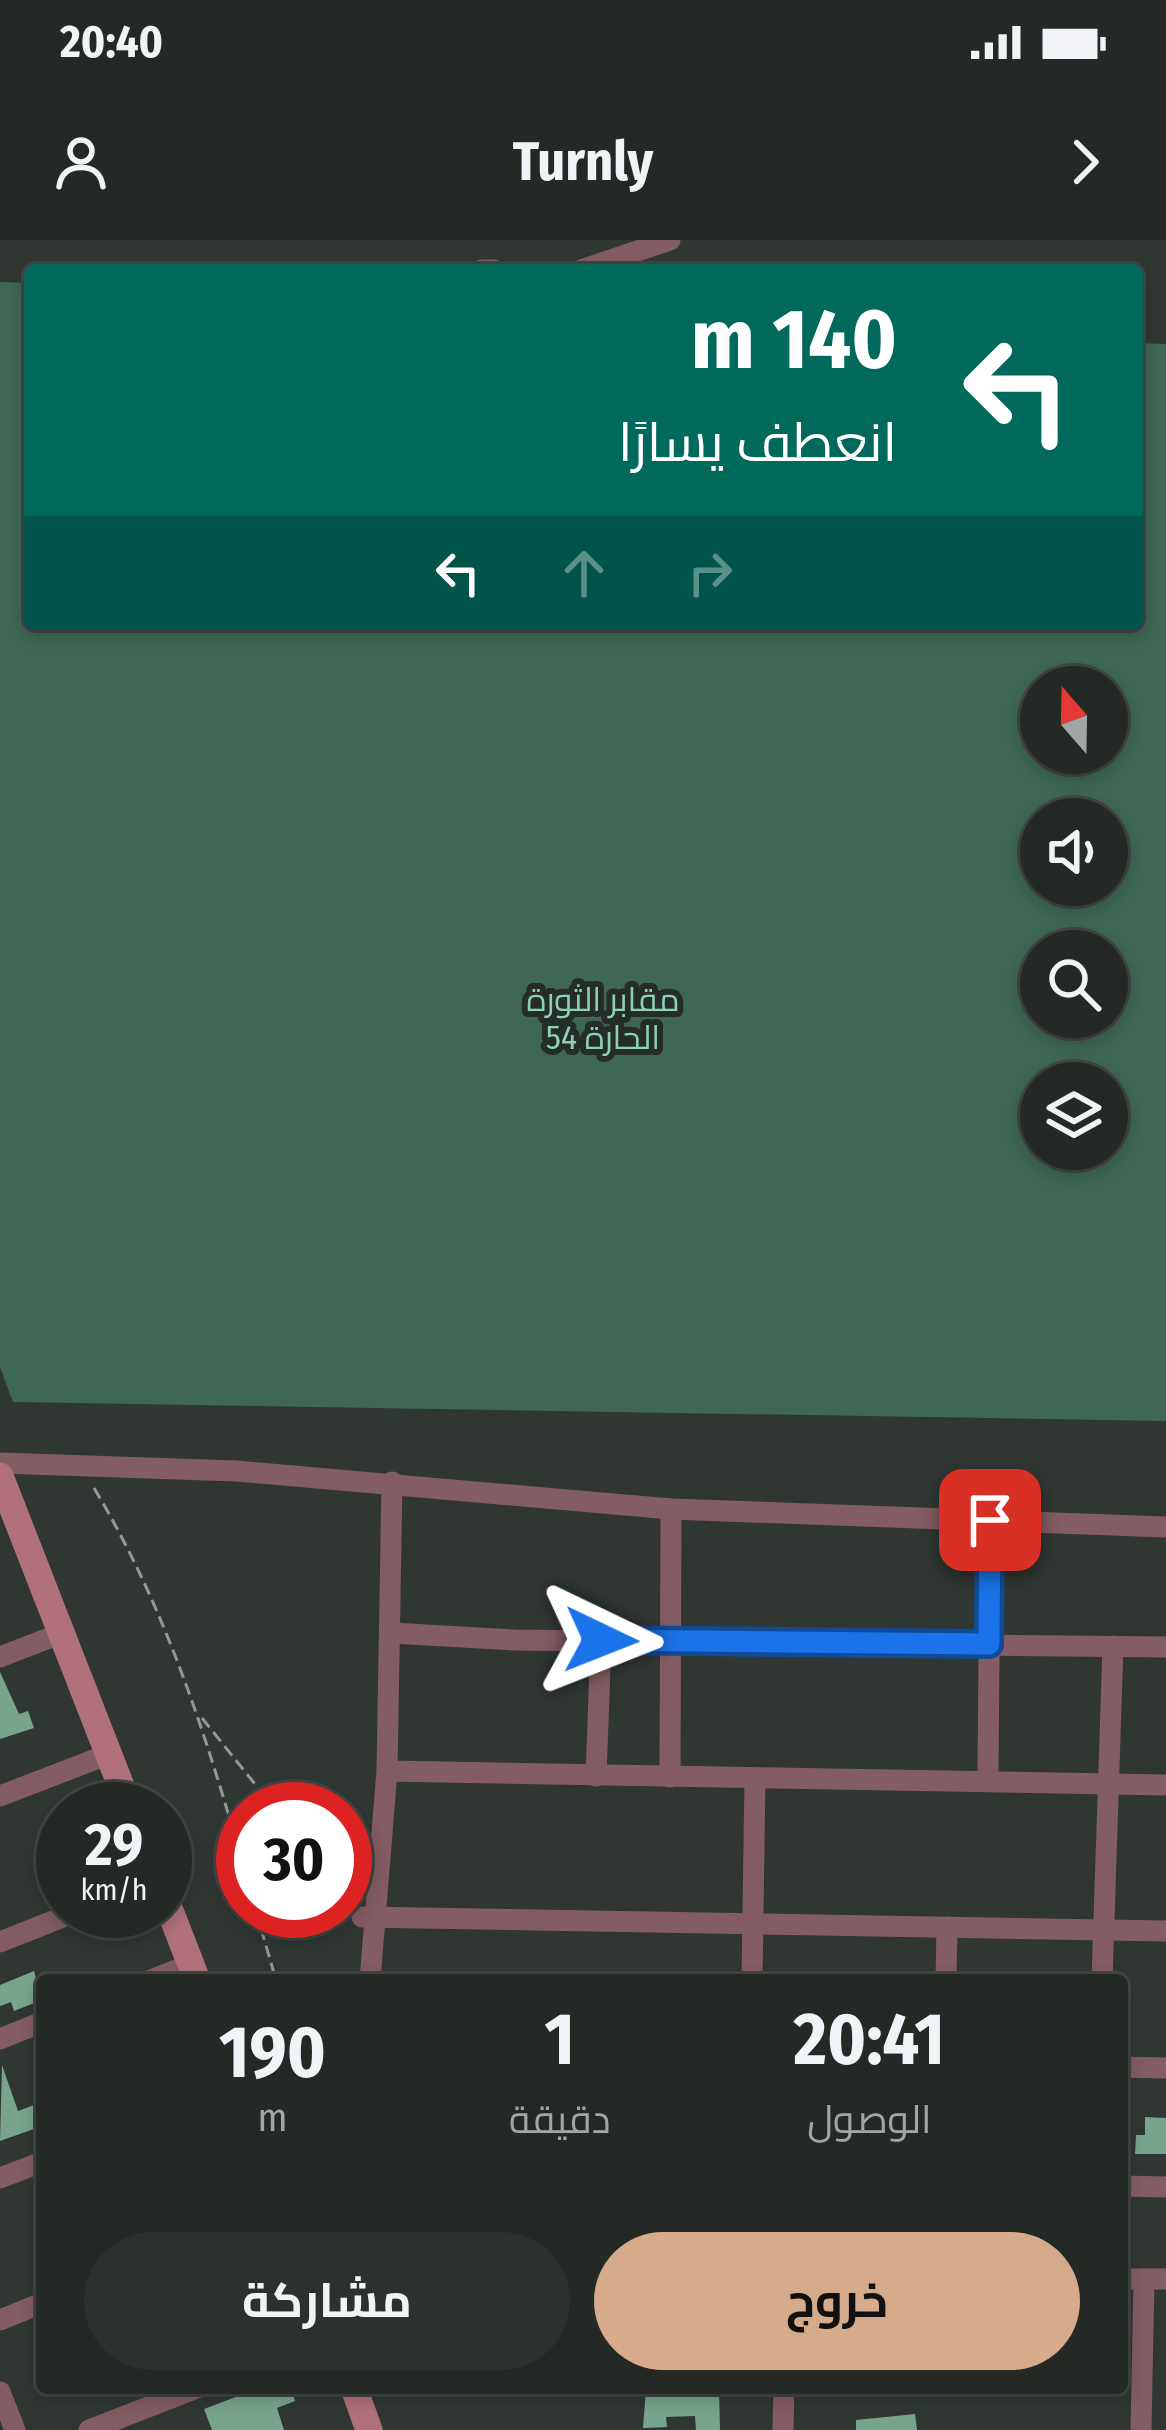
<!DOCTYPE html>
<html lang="ar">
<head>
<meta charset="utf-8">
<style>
  body { margin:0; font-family:"Fira Sans Condensed",Cairo,sans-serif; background:#2c312e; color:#f1f3f6; direction:rtl; height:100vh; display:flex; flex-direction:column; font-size:45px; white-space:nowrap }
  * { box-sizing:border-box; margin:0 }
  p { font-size:39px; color:#a3a6a7 }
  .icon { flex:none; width:66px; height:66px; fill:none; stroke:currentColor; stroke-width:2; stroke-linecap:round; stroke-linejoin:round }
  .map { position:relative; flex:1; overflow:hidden; direction:ltr }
  .panel { position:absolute; left:36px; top:1734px; width:1092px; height:420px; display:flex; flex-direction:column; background:#242926; border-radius:12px; box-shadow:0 6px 18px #0003,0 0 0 3px #414543; direction:rtl }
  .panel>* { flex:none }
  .hud { position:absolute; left:24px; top:24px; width:1119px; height:366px; border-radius:12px; box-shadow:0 6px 18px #0003,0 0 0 3px #414543; direction:rtl; background:#00695c; color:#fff; overflow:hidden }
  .needle { width:78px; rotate:340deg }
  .controls { position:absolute; left:1020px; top:426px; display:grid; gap:24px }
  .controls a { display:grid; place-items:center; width:108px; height:108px; border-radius:50%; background:#242926; box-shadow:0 6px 18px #0003,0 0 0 3px #414543; font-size:60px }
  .speed { position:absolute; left:36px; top:1542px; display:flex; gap:24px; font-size:60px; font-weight:700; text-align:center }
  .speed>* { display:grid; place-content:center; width:156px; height:156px; border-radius:50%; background:#242926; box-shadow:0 6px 18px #0003,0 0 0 3px #414543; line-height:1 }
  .speed small { font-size:30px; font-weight:400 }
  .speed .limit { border:18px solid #d22; background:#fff; color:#111 }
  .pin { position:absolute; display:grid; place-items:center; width:102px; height:102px; color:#fff; margin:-51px; border-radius:24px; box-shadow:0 6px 18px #0006 }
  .me { position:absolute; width:132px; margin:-66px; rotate:92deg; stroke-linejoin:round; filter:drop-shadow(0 0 9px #0008) }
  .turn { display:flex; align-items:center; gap:42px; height:252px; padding:0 48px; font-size:54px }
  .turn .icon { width:156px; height:156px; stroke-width:2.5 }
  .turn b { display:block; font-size:84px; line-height:102px }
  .lanes { display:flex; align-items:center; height:114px; padding:0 48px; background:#0003; justify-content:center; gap:60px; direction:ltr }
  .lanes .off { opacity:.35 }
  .eta { display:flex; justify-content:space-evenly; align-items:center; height:204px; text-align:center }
  .eta b { font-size:72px; font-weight:700; line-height:84px }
  .button { display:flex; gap:24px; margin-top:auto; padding:24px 48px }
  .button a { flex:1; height:138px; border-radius:72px; background:#d6ab8b; color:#111; font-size:48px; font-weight:700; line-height:138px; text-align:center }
  .button a+a { background:#2c312e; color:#f1f3f6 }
  .status { display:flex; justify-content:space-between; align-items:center; height:84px; padding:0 60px; background:#242926; direction:ltr }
  .status svg { height:33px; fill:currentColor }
  header { display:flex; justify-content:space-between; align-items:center; height:156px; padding:0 48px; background:#242926; font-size:54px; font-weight:700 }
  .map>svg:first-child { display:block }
  .green { fill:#3e6754; fill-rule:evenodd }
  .building { fill:#78a48d }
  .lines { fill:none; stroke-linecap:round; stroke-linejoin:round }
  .path { stroke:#929895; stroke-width:3; stroke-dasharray:12 6; stroke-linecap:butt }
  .minor { stroke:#845c63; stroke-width:21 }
  .secondary { stroke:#b0717c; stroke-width:27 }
  .route-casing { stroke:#114b97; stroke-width:30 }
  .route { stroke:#1a73e8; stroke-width:21 }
  .labels { text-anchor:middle; stroke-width:12; stroke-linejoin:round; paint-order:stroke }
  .park-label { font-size:33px; fill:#8bd3b0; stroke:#262c29 }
</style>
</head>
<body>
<div class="status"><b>20:40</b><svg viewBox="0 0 49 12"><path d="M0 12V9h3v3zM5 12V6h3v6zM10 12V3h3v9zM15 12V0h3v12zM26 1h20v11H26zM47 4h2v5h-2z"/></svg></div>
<header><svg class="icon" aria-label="forward" viewBox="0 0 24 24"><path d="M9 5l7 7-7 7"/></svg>Turnly<svg class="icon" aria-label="person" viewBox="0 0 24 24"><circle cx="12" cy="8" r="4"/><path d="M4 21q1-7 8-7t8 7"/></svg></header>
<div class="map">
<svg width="1166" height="2190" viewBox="0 0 1166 2190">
  <rect width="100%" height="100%" fill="#303733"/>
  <!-- green -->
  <path class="green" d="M0,42l30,1v341h1107v-281l29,1v1077l-1153,-19 -13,-35zM1041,447h66v66h-66zM1041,579h66v66h-66zM1041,711h66v66h-66zM1041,843h66v66h-66z"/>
  <!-- building -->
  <g class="building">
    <path d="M0,1432l19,42 9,-3 6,17 -34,11z"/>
    <path d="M34,1731l8,29 -28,11 -3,-9 -11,4v-21z"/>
    <path d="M2,1825l16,46 24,-9v24l-42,15z"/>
    <path d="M1145,1877l21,1v36h-31l1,-19h9z"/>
    <path d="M259,2148h32l4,13 -18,7 7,22h-72l-8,-21z"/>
    <path d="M646,2148h73l1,42h-24l-1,-14 -29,1 1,10 -24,1z"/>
    <path d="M915,2174l2,16h-61v-10z"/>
  </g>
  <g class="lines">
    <!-- path -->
    <g class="path">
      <path d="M94,1248c71,118 111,244 149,376"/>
      <path d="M202,1478l73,91"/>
      <path d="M256,1671l20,69"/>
    </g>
    <!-- minor -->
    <g class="minor">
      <path d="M481,30h13"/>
      <path d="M581,30l89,-30"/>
      <path d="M0,1223l236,8 435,38 495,18"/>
      <path d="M392,1393l122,7 652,7"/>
      <path d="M0,1417l62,-24"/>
      <path d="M387,1531l779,14"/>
      <path d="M596,1536l5,-136"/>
      <path d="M670,1537l1,-268"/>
      <path d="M988,1541l2,-261"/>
      <path d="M0,1556l109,-42"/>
      <path d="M362,1677l804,14"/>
      <path d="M0,1702l78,-31"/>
      <path d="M151,1740l40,-16"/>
      <path d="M370,1740l17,-209 5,-289"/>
      <path d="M752,1740l3,-202"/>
      <path d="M946,1740l1,-53"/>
      <path d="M1102,1740l11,-334"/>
      <path d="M0,1799l42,-17"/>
      <path d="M1122,1827l44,1"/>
      <path d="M0,1938l42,-16"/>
      <path d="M1122,1946l44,1"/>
      <path d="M1122,2039h44"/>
      <path d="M0,2080l42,-17"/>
      <path d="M0,2152l15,38"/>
      <path d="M89,2190l108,-42"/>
      <path d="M783,2190l1,-42"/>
      <path d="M1141,2190l3,-151"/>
    </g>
    <!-- secondary -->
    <g class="secondary">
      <path d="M0,1236l130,333"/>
      <path d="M165,1658l32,82"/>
      <path d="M354,2148l15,42"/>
    </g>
  </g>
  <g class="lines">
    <!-- route casing -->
    <g class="route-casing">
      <path id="route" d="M601,1400l388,4 1,-124"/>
    </g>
    <!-- route -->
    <use href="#route" class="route"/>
  </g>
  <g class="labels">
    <!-- park labels -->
    <g class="park-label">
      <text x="603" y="771">مقابر الثورة<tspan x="603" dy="38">الحارة 54</tspan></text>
    </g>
  </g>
</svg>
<div class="controls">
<a><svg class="needle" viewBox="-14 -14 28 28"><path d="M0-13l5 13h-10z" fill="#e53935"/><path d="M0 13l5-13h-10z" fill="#a3a6a7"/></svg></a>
<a><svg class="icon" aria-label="sound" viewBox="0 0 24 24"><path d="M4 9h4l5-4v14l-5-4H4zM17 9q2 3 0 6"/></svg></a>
<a><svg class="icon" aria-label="search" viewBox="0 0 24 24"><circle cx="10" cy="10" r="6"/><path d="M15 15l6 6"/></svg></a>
<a><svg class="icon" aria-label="layers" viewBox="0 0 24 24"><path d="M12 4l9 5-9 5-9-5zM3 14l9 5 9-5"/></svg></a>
</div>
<div class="speed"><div>29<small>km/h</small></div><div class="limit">30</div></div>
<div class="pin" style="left:990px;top:1280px;background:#d93025"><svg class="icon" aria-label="arrive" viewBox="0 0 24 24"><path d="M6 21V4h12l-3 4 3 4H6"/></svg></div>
<svg class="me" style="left:601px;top:1400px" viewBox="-20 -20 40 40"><path d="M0-17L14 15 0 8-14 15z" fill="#1a73e8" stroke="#fff" stroke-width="4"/></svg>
<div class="hud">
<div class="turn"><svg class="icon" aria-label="left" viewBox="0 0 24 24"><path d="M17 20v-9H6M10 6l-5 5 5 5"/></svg><div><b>140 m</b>انعطف يسارًا</div></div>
<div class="lanes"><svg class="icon" aria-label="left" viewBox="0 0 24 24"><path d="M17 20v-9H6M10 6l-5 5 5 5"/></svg><svg class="icon off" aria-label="ahead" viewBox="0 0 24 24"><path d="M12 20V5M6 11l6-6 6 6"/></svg><svg class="icon off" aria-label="right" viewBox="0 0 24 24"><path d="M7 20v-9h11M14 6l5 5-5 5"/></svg></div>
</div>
<section class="panel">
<div class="eta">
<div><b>20:41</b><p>الوصول</p></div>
<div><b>1</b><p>دقيقة</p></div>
<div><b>190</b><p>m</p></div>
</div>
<div class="button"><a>خروج</a><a>مشاركة</a></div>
</section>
</div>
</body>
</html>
